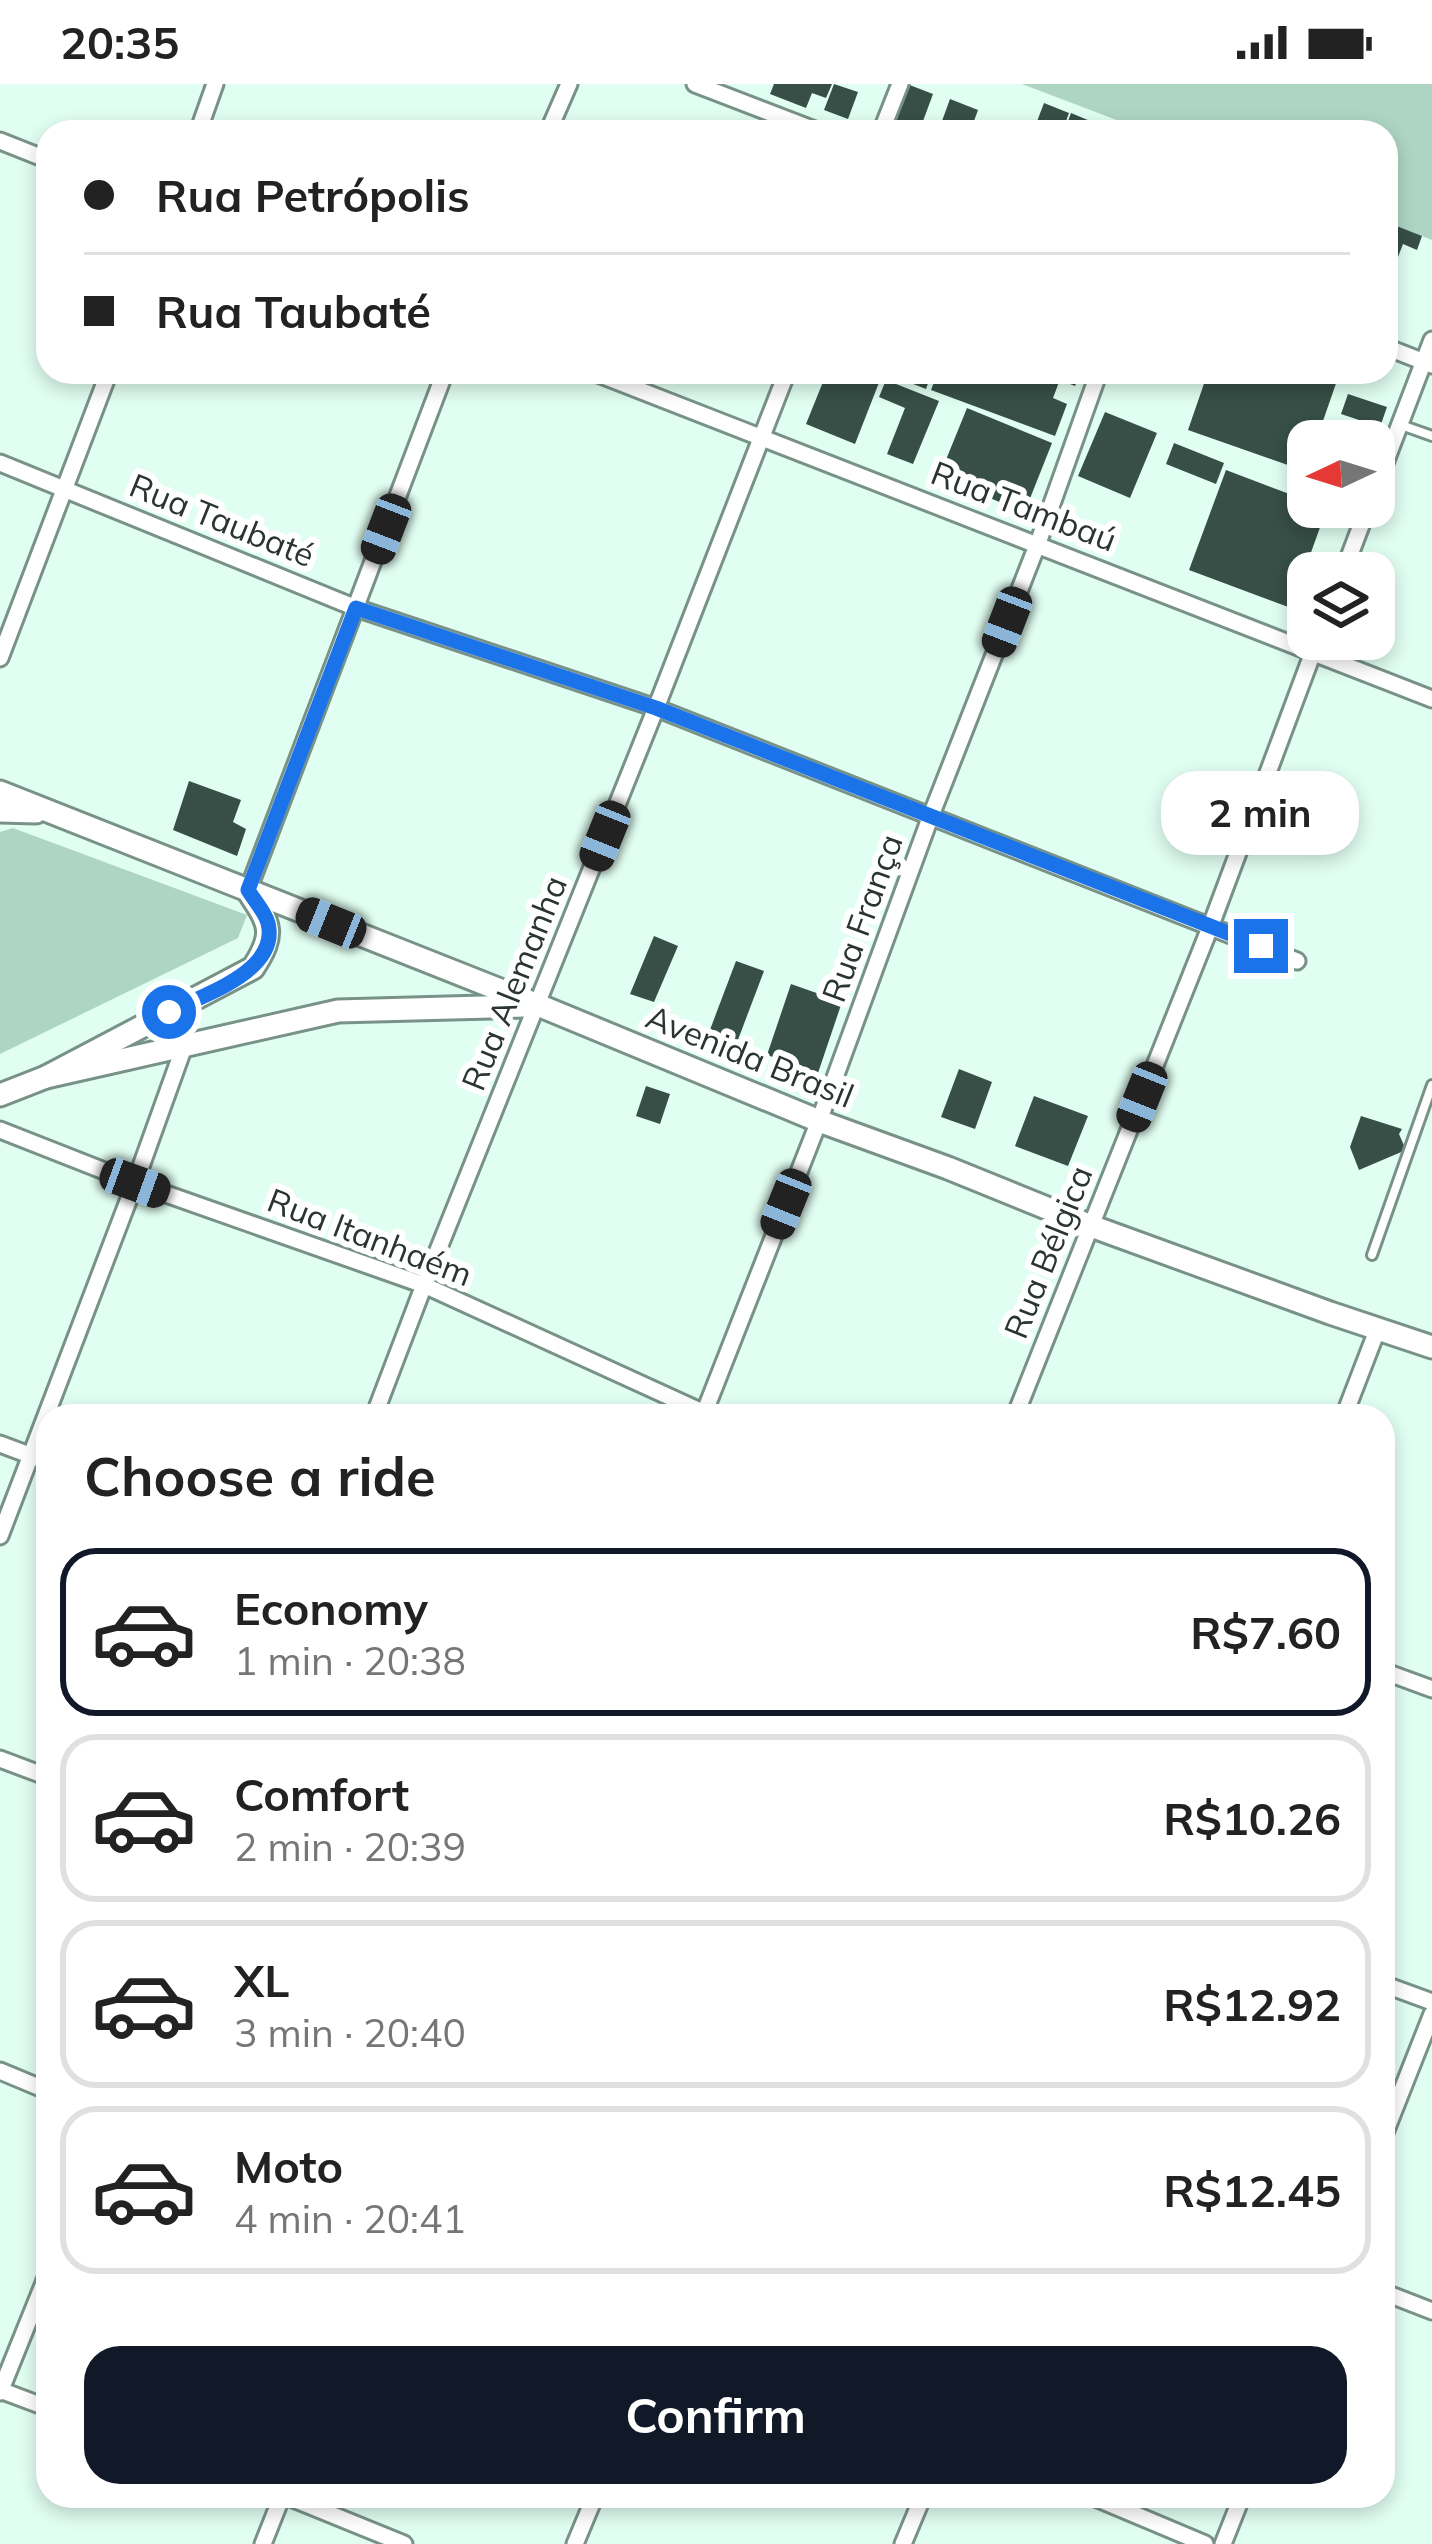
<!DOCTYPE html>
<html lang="en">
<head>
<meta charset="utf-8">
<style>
  :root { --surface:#fff; --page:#f2f2f2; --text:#222; --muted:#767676; --line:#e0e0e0; --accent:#111827 }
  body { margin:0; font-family:Mulish,sans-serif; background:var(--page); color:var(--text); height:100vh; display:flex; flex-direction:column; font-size:45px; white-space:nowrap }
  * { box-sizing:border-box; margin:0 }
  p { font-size:39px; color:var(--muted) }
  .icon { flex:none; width:66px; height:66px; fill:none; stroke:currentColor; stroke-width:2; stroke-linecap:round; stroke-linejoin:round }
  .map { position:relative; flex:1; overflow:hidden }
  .side { position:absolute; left:36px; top:1320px; width:1359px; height:1104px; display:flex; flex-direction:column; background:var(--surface); border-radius:36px; box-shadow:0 6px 18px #0003 }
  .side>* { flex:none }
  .hud { position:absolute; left:36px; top:36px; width:1362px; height:264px; border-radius:36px; box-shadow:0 6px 18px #0003; display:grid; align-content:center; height:264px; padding:0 48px; background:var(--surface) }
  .needle { width:78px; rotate:266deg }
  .tools { position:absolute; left:1287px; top:336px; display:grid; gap:24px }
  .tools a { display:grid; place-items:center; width:108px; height:108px; border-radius:24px; background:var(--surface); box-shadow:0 6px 18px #0003; font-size:60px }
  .end { position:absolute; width:54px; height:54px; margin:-27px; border:15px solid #1a73e8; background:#fff; box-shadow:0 0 0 6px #fff }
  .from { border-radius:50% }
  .bubble { position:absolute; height:84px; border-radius:36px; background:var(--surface); box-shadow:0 6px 18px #0003; font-size:39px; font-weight:700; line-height:84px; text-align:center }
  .car { position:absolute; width:36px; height:72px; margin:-36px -18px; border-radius:15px; box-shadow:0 0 9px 3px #0007; background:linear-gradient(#222 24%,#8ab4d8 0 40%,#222 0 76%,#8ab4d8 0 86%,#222 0) }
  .hud b { display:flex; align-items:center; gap:42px; height:114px; font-size:45px }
  .hud b+b { border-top:3px solid var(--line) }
  .hud i { width:30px; height:30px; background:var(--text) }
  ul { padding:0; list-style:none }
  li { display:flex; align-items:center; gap:36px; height:168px; margin:0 24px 18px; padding:0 24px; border:6px solid var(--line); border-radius:36px }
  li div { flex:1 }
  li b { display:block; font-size:45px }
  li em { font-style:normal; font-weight:700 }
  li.current { border-color:var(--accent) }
  li>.icon { width:108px; height:108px; stroke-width:1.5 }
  h2 { padding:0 48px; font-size:54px; line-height:144px }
  .button { display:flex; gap:24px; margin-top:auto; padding:24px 48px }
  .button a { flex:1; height:138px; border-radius:36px; background:var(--accent); color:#fff; font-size:48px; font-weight:700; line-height:138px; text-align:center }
  .status { display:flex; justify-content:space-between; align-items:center; height:84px; padding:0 60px; background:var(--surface); direction:ltr }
  .status svg { height:33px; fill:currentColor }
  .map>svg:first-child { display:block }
  .green { fill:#aed5c4 }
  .building { fill:#374f46 }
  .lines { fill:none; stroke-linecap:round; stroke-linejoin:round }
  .service-casing { stroke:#789287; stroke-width:14 }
  .minor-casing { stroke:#789287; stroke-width:21 }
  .secondary-casing { stroke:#789287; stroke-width:27 }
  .service { stroke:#fff; stroke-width:8 }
  .minor { stroke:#fff; stroke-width:15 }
  .secondary { stroke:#fff; stroke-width:21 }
  .route { stroke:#1a73e8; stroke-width:15 }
  .labels { text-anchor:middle; stroke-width:12; stroke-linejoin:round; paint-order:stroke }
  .street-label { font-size:33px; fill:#2a3530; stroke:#fff }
</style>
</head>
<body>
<div class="status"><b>20:35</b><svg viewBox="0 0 49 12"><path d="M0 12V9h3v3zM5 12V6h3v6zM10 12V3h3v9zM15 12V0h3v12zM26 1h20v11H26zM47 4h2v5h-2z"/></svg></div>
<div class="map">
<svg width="1432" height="2460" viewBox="0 0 1432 2460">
  <rect width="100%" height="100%" fill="#e1fef2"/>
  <g class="green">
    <polygon points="1022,0 1432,0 1432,156 1386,138 1386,48 1148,48"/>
    <polygon points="13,744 247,831 238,854 0,970 0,748"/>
  </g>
  <g class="building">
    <polygon points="774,0 832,0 826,14 812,9 806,24 770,10"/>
    <polygon points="834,0 858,8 848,35 824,26"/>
    <polygon points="907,0 933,10 919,48 907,48 892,42"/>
    <polygon points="950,15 978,26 970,48 938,48"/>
    <polygon points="1044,19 1069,29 1062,48 1033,48"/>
    <polygon points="1071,29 1095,39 1091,48 1064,48"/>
    <polygon points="1100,38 1125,48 1096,48"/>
    <polygon points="1394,141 1422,152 1417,166 1403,160 1398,173 1386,169"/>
    <polygon points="827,288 861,288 880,296 855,360 806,340"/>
    <polygon points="882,288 932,288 926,305"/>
    <polygon points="938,288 1031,288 1059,298 1053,314 1067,320 1055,352 931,306"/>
    <polygon points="1041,288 1081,288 1075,302"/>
    <polygon points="1208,288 1340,288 1316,357 1308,357 1305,387 1188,346"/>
    <polygon points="886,296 939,317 913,380 887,370 905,324 879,313"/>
    <polygon points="1348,310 1387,323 1380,343 1341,330"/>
    <polygon points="967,324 1052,359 1027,422 1014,424 939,393"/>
    <polygon points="1105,328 1157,349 1130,414 1078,392"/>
    <polygon points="1174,359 1224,379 1216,400 1166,380"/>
    <polygon points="1226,386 1308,417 1308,423 1327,424 1291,524 1189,486"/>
    <polygon points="189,697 241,716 233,738 246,745 237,772 173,746"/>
    <polygon points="654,852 678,862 654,918 630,910"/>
    <polygon points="736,877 764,887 736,961 708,951"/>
    <polygon points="791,900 842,918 818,989 767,971"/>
    <polygon points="959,985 992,998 975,1045 941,1033"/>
    <polygon points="646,1002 670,1010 660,1040 636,1032"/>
    <polygon points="1034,1012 1088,1032 1068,1082 1015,1062"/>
    <polygon points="1361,1032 1402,1045 1399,1050 1406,1066 1359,1086 1350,1063"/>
  </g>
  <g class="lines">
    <defs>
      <g id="service">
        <polyline points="1401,341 1432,352"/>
        <polyline points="1372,1171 1432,1001"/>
      </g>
      <g id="minor">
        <polyline points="695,0 820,48"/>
        <polyline points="198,48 215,0"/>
        <polyline points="548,48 569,0"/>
        <polyline points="881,48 900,0"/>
        <polyline points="0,57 48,76"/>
        <polyline points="1386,263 1432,281"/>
        <polyline points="593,288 1432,615"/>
        <polyline points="0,379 356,524 656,624 1297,877"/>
        <polyline points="1374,408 1432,256"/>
        <polyline points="1343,489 1368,423"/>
        <polyline points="0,574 109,288"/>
        <polyline points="248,806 445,288"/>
        <polyline points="0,1046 135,1099 424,1201 709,1331"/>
        <polyline points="374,1332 424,1201 656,624 787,288"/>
        <polyline points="703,1332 819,1037 930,734 1038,459 1099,288"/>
        <polyline points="1015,1332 1211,841 1318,555"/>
        <polyline points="1344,1332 1378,1244"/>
        <polyline points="0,1360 48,1378"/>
        <polyline points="0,1452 135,1099 185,960"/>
        <polyline points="1383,1587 1432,1605"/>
        <polyline points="0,1675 48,1693"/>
        <polyline points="1383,1900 1432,1918"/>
        <polyline points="0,1987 48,2007"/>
        <polyline points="1383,2054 1432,1930"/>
        <polyline points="1383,2208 1432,2227"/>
        <polyline points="0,2306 48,2324"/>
        <polyline points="0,2308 48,2189"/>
        <polyline points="286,2412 404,2460"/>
        <polyline points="1091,2412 1205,2460"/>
        <polyline points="263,2460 282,2412"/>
        <polyline points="575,2460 595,2412"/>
        <polyline points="903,2460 923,2412"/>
        <polyline points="1223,2460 1242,2412"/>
      </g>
      <g id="secondary">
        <polyline points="0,708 538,921 819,1037 948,1084 1091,1142 1330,1229 1432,1263"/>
        <polyline points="0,727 36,728"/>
        <polyline points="46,993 338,927 524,922"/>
        <path d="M 0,1011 L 46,993 L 253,884 C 276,849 270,840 248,807"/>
      </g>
    </defs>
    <use href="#service" class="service-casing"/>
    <use href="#minor" class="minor-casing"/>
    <use href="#secondary" class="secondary-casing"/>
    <use href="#service" class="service"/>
    <use href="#minor" class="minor"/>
    <use href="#secondary" class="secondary"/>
  </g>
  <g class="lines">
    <path class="route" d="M 169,928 C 203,911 280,887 268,839 C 265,828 254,816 248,806 L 356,524 L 656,624 L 1261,862"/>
  </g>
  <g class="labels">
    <g class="street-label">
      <text transform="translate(1024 422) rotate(21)" y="12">Rua Tambaú</text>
      <text transform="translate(222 436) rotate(22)" y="12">Rua Taubaté</text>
      <text transform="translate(862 834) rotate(-70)" y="12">Rua França</text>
      <text transform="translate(514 899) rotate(-68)" y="12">Rua Alemanha</text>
      <text transform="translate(750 972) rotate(22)" y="12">Avenida Brasil</text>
      <text transform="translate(370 1153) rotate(21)" y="12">Rua Itanhaém</text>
      <text transform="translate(1048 1168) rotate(-68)" y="12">Rua Bélgica</text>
    </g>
  </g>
</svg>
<div class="tools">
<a><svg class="needle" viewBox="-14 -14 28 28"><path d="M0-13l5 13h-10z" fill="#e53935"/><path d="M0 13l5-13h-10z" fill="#767676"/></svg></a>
<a><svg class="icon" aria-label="layers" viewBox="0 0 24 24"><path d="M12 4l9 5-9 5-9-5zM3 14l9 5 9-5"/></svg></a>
</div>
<i class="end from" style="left:169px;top:928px"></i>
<i class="end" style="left:1261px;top:862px"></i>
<div class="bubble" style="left:1161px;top:687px;width:198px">2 min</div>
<i class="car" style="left:386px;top:445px;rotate:201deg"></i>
<i class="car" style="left:1007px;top:538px;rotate:201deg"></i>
<i class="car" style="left:605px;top:752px;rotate:202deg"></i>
<i class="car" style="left:331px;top:839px;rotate:292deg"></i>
<i class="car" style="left:1142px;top:1013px;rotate:202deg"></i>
<i class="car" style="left:135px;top:1099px;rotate:110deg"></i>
<i class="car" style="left:786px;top:1120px;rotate:202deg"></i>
<div class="hud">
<b><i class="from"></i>Rua Petrópolis</b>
<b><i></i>Rua Taubaté</b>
</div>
<section class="side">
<h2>Choose a ride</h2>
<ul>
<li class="current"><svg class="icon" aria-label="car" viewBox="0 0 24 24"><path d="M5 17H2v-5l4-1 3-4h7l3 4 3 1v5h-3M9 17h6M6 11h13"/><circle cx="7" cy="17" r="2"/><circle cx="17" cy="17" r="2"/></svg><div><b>Economy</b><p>1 min · 20:38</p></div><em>R$7.60</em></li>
<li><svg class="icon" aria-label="car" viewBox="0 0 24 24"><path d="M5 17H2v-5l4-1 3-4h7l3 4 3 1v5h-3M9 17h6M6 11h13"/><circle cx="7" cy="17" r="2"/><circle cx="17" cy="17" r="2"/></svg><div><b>Comfort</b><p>2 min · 20:39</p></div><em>R$10.26</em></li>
<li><svg class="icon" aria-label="car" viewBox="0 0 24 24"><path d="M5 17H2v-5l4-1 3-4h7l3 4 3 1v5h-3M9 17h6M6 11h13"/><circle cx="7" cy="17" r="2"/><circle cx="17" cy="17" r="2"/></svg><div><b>XL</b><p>3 min · 20:40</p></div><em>R$12.92</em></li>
<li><svg class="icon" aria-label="car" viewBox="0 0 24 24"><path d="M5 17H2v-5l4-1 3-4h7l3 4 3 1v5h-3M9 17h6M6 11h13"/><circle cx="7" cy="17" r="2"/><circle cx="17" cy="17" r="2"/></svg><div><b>Moto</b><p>4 min · 20:41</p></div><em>R$12.45</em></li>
</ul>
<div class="button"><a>Confirm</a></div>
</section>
</div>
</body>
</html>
